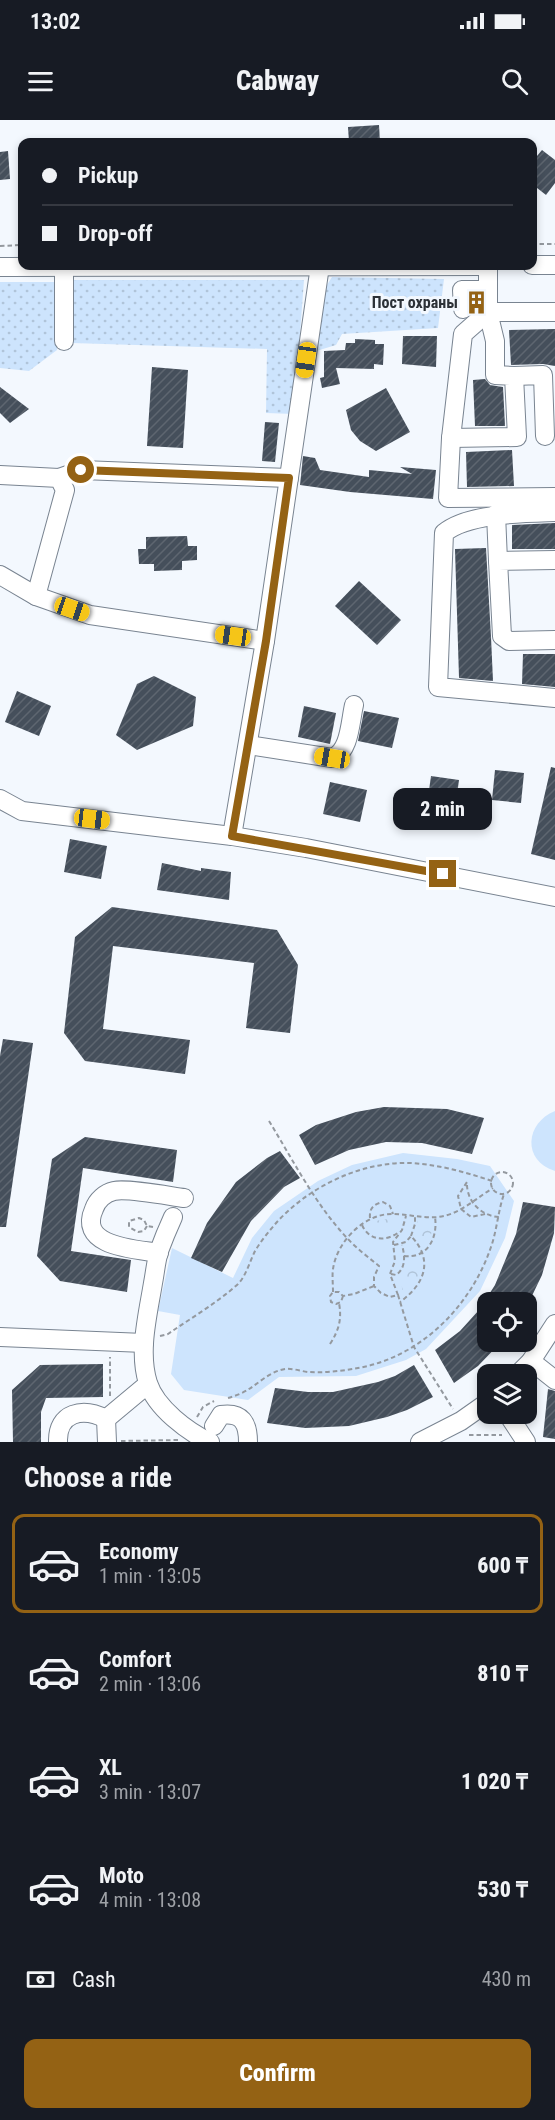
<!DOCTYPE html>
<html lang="en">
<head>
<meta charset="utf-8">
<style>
  :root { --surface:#171b24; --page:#20242c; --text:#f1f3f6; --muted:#9ea1a6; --line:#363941; --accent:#946214 }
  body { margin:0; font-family:"Roboto Condensed",sans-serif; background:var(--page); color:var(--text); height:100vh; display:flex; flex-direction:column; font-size:22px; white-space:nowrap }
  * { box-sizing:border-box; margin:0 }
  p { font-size:20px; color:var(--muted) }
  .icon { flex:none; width:33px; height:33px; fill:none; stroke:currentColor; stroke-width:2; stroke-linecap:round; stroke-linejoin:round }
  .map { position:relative; height:1322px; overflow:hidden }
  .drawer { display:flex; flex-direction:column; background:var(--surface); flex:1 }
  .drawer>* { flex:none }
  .guide { position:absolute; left:18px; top:18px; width:519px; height:132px; border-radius:12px; box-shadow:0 3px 9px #0003; display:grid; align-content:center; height:132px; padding:0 24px; background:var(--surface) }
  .tools { position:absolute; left:477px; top:1172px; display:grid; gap:12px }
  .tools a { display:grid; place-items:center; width:60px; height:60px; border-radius:12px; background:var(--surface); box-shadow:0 3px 9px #0003; font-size:30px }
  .end { position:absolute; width:27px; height:27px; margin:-14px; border:8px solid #946214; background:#fff; box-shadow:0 0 0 3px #fff }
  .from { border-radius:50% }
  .bubble { position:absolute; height:42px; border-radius:12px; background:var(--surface); box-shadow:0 3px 9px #0003; font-size:20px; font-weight:800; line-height:42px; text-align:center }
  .car { position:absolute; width:18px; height:36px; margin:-18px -9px; border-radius:8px; box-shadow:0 0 4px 2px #0007; background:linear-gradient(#f5c518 24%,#345 0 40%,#f5c518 0 76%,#345 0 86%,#f5c518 0) }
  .guide b { display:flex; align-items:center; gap:21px; height:57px; font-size:22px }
  .guide b+b { border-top:2px solid var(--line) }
  .guide i { width:15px; height:15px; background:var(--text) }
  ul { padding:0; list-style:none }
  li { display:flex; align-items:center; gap:18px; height:99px; margin:0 12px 9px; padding:0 12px; border:3px solid transparent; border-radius:12px }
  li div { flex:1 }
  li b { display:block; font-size:22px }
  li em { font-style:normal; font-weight:800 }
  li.on { border-color:var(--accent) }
  li>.icon { width:54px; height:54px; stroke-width:1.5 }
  h2 { padding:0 24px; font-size:27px; line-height:72px }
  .pay { display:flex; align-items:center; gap:15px; height:66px; padding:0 24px; font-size:22px }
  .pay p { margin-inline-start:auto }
  .primary-button { display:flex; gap:12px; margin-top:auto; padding:12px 24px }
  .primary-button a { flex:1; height:69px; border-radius:12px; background:var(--accent); color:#fff; font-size:24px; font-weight:800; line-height:69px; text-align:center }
  .status { display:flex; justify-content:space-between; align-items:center; height:42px; padding:0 30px; background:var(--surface); direction:ltr }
  .status svg { height:16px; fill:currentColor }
  header { display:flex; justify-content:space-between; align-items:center; height:78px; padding:0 24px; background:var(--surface); font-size:27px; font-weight:800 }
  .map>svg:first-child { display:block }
  .grass { fill:#cde4fd }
  .park { fill:url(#park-crowns) }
  .garden { fill:url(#garden-dots) }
  .building { fill:url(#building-hatch) }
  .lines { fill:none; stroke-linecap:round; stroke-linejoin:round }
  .minor-casing { stroke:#798491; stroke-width:20 }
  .path { stroke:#94999f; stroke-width:2; stroke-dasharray:4.5 3; stroke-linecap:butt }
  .minor { stroke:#fff; stroke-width:18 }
  .route { stroke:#946214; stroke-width:8 }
  .labels { text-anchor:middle; stroke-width:6; stroke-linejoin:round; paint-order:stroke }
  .poi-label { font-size:16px; font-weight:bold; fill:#2c3137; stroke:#f3f8fe; text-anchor:end }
</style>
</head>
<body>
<div class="status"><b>13:02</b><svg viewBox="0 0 49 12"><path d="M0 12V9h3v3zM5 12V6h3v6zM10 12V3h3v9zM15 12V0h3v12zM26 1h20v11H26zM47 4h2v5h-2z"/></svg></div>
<header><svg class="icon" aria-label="menu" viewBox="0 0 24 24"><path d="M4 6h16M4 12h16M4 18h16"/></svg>Cabway<svg class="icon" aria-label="search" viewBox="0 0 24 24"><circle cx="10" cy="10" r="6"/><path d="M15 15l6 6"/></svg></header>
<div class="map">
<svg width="555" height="1322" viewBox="0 0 555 1322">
  <defs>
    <pattern id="park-crowns" width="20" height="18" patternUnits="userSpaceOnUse" patternTransform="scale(1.5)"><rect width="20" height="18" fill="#cde4fd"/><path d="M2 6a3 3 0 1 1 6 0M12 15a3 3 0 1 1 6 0" fill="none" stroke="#b0c4d9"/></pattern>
    <pattern id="garden-dots" width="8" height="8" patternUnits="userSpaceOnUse" patternTransform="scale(1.5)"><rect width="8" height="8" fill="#cde4fd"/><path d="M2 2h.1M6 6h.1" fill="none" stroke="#b0c4d9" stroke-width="1.8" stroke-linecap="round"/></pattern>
    <pattern id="building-hatch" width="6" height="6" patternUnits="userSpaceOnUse" patternTransform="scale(1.5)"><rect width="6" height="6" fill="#454f5b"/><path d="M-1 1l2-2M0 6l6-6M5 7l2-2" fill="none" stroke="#5e6670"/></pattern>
  </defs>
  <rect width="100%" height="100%" fill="#f3f8fe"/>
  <g class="grass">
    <path d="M 555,991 L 555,1051 C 522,1041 525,1003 555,991 Z"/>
    <polygon points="403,1033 457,1039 490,1046 514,1081 505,1118 480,1171 426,1229 406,1240 356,1256 279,1257 248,1280 184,1270 171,1254 180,1195 158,1191 172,1128 233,1158 252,1118 274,1091 318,1061 352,1045"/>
  </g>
  <g class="park">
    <path d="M 394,1098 L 403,1100 C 396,1118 379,1118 366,1105 L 375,1101 Z"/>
    <path d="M 418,1100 L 432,1100 C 433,1110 431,1120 424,1127 L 414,1114 Z"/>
    <path d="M 420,1136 C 423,1152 416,1164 403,1173 L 400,1157 L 407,1150 L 409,1138 Z"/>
  </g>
  <g class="garden">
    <polygon points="332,157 444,159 438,208 342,214 336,225 313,232 320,176"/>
    <polygon points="73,160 304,160 294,294 266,293 267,229 72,223"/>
    <polygon points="0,162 60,162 57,230 29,251 0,248"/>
  </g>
  <g class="building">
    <polygon points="379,5 380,22 349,22 348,7"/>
    <polygon points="542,30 555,40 555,63 546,75 532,64 532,42"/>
    <polygon points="8,31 10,59 0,60 0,32"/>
    <polygon points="555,209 555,246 543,244 511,245 509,210"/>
    <polygon points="403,216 437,216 436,247 402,244"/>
    <polygon points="355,219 375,220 375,224 384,224 383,245 374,244 374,249 336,248 340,264 322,268 320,258 324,257 324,231 345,230 346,223 355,223"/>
    <polygon points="152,247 188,250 183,328 147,326"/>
    <polygon points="485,259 490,265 503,267 505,306 475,306 473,260"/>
    <polygon points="0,267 29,289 10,303 0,293"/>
    <polygon points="386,268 410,312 376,331 360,321 351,310 346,290"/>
    <polygon points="265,302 279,303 275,342 262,341"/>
    <polygon points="512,330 514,366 467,367 466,332"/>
    <polygon points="303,336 315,338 320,350 369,357 369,350 412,354 400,347 436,350 433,379 350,372 300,365"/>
    <polygon points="555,403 555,429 512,429 512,405"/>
    <polygon points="187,416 188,426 197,426 197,440 182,441 182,450 154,451 154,444 139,444 138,429 146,429 146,417"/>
    <polygon points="486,428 491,517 493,561 459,558 455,429"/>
    <polygon points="359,461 401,500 377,525 335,486"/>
    <polygon points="523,534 555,534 555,567 522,564"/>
    <polygon points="154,556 196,577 193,606 137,630 116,615 137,564"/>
    <polygon points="17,571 51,586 39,616 5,602"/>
    <polygon points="304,586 336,593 330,624 298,617"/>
    <polygon points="364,591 399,598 392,628 358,621"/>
    <polygon points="551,647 555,648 555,740 531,734"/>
    <polygon points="495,650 524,653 521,683 492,680"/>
    <polygon points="431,656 459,660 455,689 427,685"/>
    <polygon points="330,662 367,670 360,702 323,694"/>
    <polygon points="70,719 107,726 101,759 64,752"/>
    <polygon points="162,743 201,751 201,748 231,752 229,780 157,770"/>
    <polygon points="112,787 277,810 298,845 290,913 246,908 254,843 113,826 103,909 190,920 185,954 85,941 64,913 75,817"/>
    <polygon points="3,919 33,923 6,1107 0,1107 0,936"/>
    <polygon points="384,987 447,989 484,998 472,1034 422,1023 386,1022 349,1030 315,1045 299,1015 316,1005 356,992"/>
    <polygon points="85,1017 177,1030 173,1062 83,1048 71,1131 131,1140 127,1172 60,1161 37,1136 52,1039"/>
    <polygon points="280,1031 300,1058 284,1067 251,1101 222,1152 191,1138 207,1103 236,1062 267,1038"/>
    <polygon points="523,1082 555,1087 554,1113 542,1155 529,1182 488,1182 488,1221 502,1221 478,1246 454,1263 435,1230 460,1211 479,1190 495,1165 516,1114"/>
    <polygon points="103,1244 103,1277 46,1278 41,1292 41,1322 13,1322 12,1270 40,1245"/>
    <polygon points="414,1245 433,1277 407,1290 387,1297 349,1306 305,1308 267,1303 275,1268 308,1272 333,1272 378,1262 395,1256"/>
    <polygon points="548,1269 555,1271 555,1319 543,1317"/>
  </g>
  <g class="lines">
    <defs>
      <g id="minor">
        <polyline points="532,145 555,145"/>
        <polyline points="0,147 484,146"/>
        <polyline points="463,189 462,170 488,170"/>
        <polyline points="555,192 488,192 463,214 451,318 448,378 555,377"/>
        <polyline points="64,221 64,147"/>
        <polyline points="514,256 543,255 545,316"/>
        <polyline points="451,318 517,317 514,256 495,255 495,221 488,192 488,146"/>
        <polyline points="0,355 59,358 65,370 36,476"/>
        <polyline points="59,358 82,350 289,358"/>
        <path d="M 555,392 C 525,393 468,393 444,413 L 438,567 L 555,578"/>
        <polyline points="496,394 498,441"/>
        <polyline points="555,440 498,441 502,516 509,521 555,520"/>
        <polyline points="0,455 36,476 90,495 265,521"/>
        <path d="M 248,625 L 332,638 C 350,632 350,602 354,585"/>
        <polyline points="0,679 22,691 232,716 306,728 555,777"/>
        <polyline points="232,716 265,521 320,146"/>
        <path d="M 173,1097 C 168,1108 163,1120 159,1131 C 156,1141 155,1153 153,1163 C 148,1194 138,1232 148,1263 C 156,1288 188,1312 210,1322"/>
        <path d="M 159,1133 C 135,1129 77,1127 94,1089 C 97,1080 105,1073 114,1071 C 127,1068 169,1076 184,1078"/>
        <polyline points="0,1217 144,1223"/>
        <polyline points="531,1241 555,1260"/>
        <polyline points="518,1254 531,1241 555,1204"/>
        <polyline points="507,1293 526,1322"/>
        <polyline points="106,1299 148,1264"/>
        <polyline points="106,1299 107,1322"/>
        <path d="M 214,1306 L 221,1295 C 242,1292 248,1303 248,1322"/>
        <path d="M 58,1322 C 57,1292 83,1287 106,1299"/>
        <polyline points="420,1322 461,1301 488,1282"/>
      </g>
    </defs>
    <use href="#minor" class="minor-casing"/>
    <g class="path">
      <polyline points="532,124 555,124"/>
      <polyline points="0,126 22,125"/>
      <path d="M 269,1001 C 293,1040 315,1084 347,1118 C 356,1128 368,1137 379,1146 L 374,1157 L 374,1166 L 381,1173 L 390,1177 L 398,1175 L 414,1227 L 453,1289"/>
      <circle cx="502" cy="1063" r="11"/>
      <path d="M 485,1094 L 471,1097 L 461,1089 L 458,1076 L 467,1062 C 466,1081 481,1096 499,1097"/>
      <path d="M 370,1098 C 369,1088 374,1084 383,1082 L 390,1086 L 393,1094"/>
      <path d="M 362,1105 C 369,1121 386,1122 399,1112"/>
      <polyline points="147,1106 144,1111 138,1112 129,1107 129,1101 139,1098 144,1100 147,1106 153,1107"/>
      <polyline points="411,1116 415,1104 415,1096"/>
      <path d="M 394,1125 L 406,1122 L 411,1116 C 434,1140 425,1164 400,1182"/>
      <path d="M 404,1136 C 428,1139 438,1117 435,1097"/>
      <path d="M 391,1154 L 396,1155 C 406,1148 405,1136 402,1125"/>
      <path d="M 333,1172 C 333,1164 332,1156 333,1149 C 337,1121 365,1093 393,1094 C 410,1094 427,1100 444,1096 C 462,1092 478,1077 493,1068"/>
      <polyline points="398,1175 390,1154 395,1141 393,1122 402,1110 406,1096"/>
      <polyline points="343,1176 341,1182 336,1184 331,1182 330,1176 333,1172 339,1172 343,1176 354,1174 374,1166"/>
      <path d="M 160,1216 L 168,1214 C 191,1198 217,1183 238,1164 C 246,1156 250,1141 255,1131 C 261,1121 269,1111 277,1102 C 310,1066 362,1041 412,1043 C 440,1045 465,1052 492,1061"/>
      <path d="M 330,1224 C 339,1210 342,1199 339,1183"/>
      <polyline points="110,1276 110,1237"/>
      <path d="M 228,1278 C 235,1276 243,1273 249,1269 C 260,1262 271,1251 285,1249 C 292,1248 300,1251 308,1252 C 324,1253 342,1251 358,1248 C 421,1237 471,1186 491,1127 C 497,1110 498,1091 504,1074"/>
      <polyline points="197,1297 203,1287 214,1281"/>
      <polyline points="469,1315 502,1315"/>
      <polyline points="121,1321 178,1320"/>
    </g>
    <use href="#minor" class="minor"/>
  </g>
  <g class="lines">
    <polyline class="route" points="81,350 289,358 266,521 232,716 443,754"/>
  </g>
  <defs>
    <symbol id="building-bare" viewBox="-9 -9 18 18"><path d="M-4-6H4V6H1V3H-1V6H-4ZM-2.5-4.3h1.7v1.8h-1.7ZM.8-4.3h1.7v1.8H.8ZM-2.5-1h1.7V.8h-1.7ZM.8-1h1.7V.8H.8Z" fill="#946214" stroke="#f3f8fe" stroke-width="2.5" paint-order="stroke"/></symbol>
  </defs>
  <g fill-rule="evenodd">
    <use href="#building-bare" x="460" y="166" width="33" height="33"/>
  </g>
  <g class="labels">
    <g class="poi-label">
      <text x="458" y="188">Пост охраны</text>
    </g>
  </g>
</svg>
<div class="tools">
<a><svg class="icon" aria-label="locate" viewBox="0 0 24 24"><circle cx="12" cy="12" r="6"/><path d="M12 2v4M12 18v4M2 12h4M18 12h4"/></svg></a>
<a><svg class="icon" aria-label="layers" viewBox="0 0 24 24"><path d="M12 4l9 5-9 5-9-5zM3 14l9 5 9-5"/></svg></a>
</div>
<i class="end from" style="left:81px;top:350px"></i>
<i class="end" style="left:443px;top:754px"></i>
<div class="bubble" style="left:393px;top:668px;width:99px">2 min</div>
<i class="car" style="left:306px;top:240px;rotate:188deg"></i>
<i class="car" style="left:72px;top:489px;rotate:109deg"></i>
<i class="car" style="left:233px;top:516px;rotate:278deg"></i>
<i class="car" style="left:332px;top:638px;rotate:279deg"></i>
<i class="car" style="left:92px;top:699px;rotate:97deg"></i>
<div class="guide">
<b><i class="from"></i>Pickup</b>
<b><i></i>Drop-off</b>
</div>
</div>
<section class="drawer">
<h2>Choose a ride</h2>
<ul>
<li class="on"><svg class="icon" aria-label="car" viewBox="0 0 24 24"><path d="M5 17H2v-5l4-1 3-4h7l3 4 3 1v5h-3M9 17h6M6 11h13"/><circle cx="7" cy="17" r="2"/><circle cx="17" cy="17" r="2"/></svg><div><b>Economy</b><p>1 min · 13:05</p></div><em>600 ₸</em></li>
<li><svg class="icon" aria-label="car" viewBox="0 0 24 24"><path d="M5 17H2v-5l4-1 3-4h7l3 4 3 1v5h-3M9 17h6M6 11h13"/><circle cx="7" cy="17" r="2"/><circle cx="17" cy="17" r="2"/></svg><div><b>Comfort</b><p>2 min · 13:06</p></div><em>810 ₸</em></li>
<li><svg class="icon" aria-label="car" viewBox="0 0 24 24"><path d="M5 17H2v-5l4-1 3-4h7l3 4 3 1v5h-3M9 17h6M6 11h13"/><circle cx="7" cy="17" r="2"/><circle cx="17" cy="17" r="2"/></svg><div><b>XL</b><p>3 min · 13:07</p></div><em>1 020 ₸</em></li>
<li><svg class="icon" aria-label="car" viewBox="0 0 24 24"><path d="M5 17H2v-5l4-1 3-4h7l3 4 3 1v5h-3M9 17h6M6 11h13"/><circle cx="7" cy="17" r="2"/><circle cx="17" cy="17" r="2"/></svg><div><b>Moto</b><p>4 min · 13:08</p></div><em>530 ₸</em></li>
</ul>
<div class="pay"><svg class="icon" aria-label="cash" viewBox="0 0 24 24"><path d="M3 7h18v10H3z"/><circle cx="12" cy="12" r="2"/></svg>Cash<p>430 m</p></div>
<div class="primary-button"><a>Confirm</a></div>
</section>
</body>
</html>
